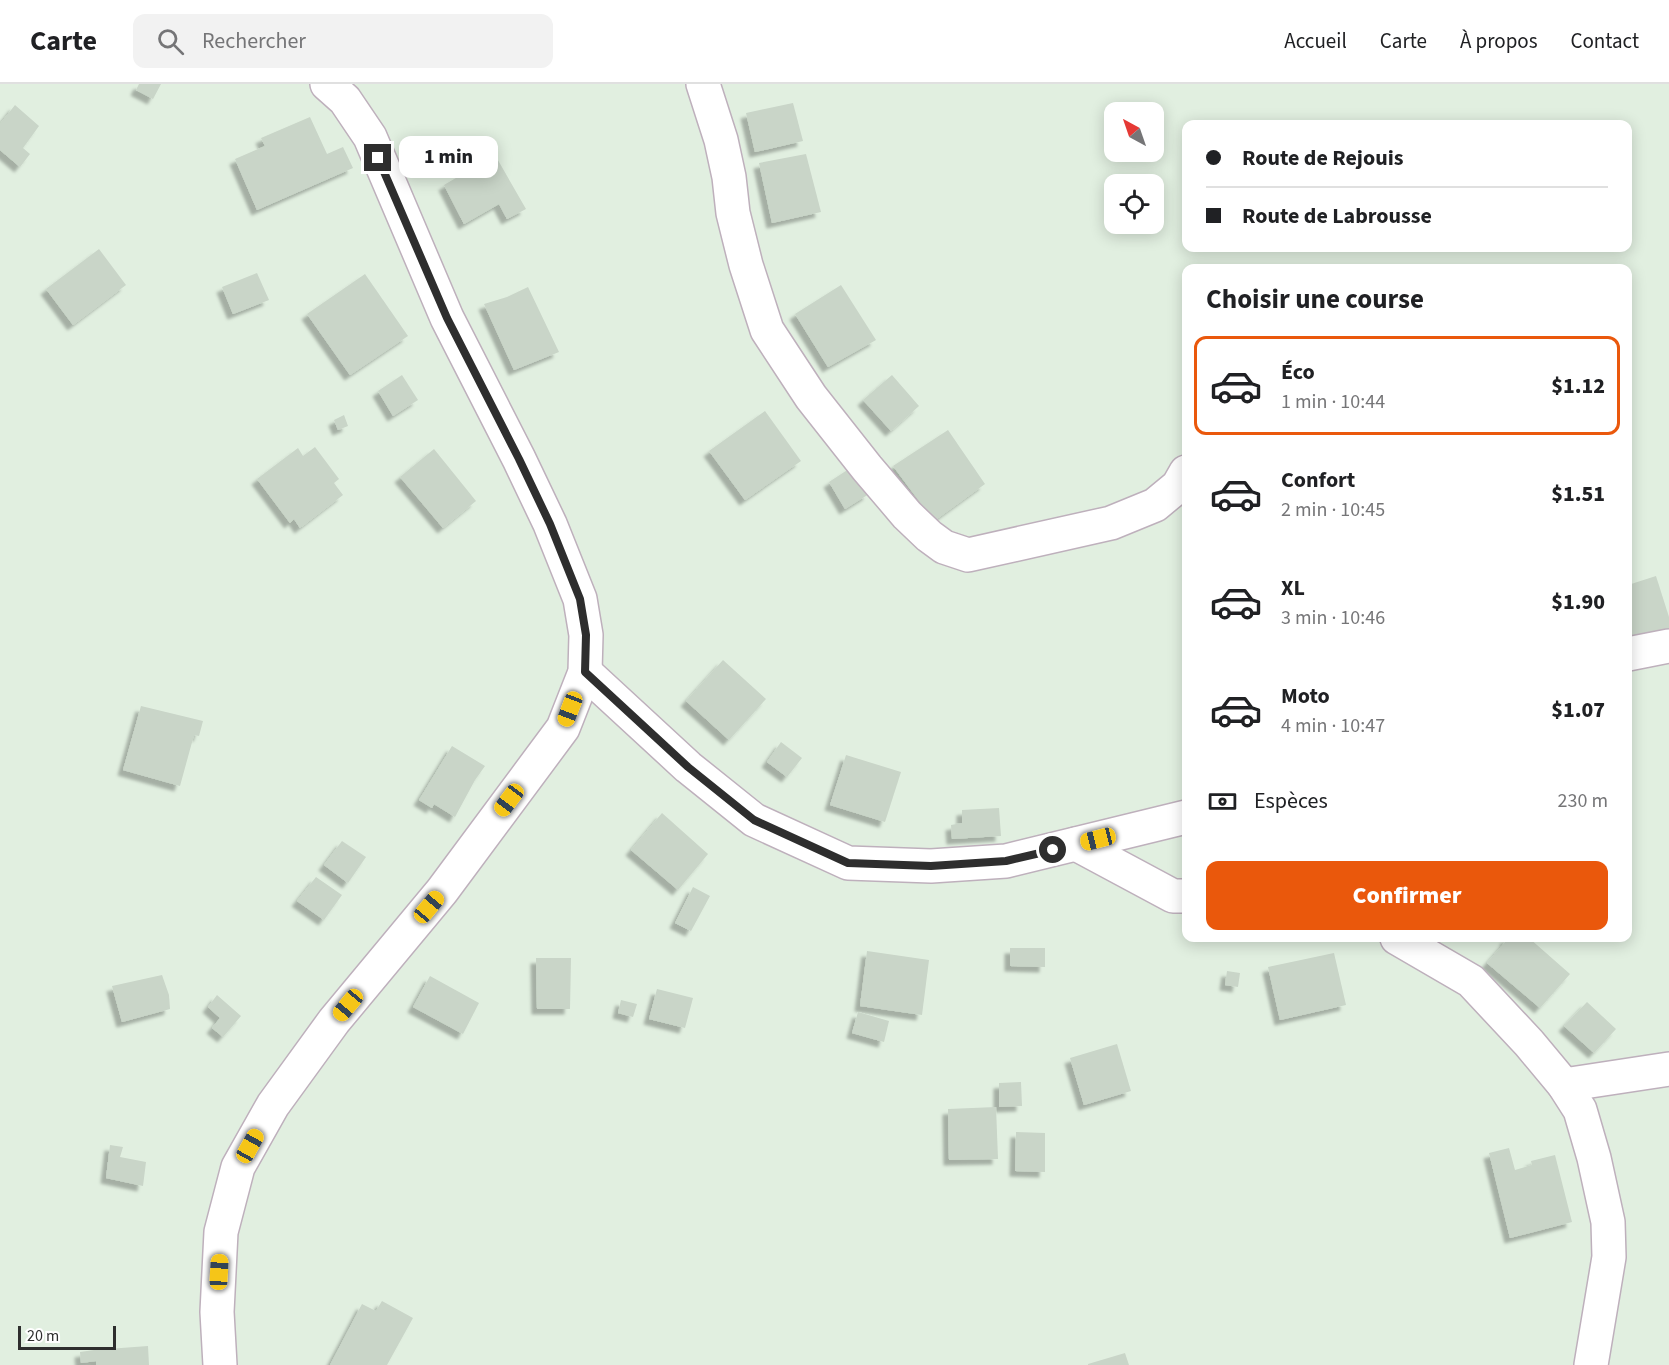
<!DOCTYPE html>
<html lang="fr">
<head>
<meta charset="utf-8">
<style>
  :root { --surface:#fff; --page:#f2f2f2; --text:#202124; --muted:#757577; --line:#e0e0e0; --accent:#ea580c }
  body { margin:0; font-family:"Source Sans 3",sans-serif; background:var(--page); color:var(--text); height:100vh; display:flex; flex-direction:column; font-size:22px; white-space:nowrap }
  * { box-sizing:border-box; margin:0 }
  p { font-size:20px; color:var(--muted) }
  .icon { flex:none; width:33px; height:33px; fill:none; stroke:currentColor; stroke-width:2; stroke-linecap:round; stroke-linejoin:round }
  .map { position:relative; flex:1; overflow:hidden }
  .panel { position:absolute; left:1182px; top:180px; width:450px; height:678px; display:flex; flex-direction:column; background:var(--surface); border-radius:12px; box-shadow:0 3px 15px #0003 }
  .panel>* { flex:none }
  .top-card { position:absolute; left:1182px; top:36px; width:450px; height:132px; border-radius:12px; box-shadow:0 3px 15px #0003; display:grid; align-content:center; height:132px; padding:0 24px; background:var(--surface) }
  .needle { width:39px; rotate:320deg }
  .controls { position:absolute; left:1104px; top:18px; display:grid; gap:12px }
  .controls a { display:grid; place-items:center; width:60px; height:60px; border-radius:12px; background:var(--surface); box-shadow:0 3px 15px #0003; font-size:30px }
  .scale { position:absolute; left:18px; bottom:15px; width:98px; box-sizing:border-box; padding-left:6px; border:3px solid #2e2e2e; border-top:0; font-size:16px; line-height:21px; white-space:nowrap; color:#2e2e2e; -webkit-text-stroke:4px #fff; paint-order:stroke }
  .end { position:absolute; width:27px; height:27px; margin:-14px; border:8px solid #2e2e2e; background:#fff; box-shadow:0 0 0 3px #fff }
  .from { border-radius:50% }
  .bubble { position:absolute; height:42px; border-radius:12px; background:var(--surface); box-shadow:0 3px 15px #0003; font-size:20px; font-weight:800; line-height:42px; text-align:center }
  .car { position:absolute; width:18px; height:36px; margin:-18px -9px; border-radius:8px; box-shadow:0 0 4px 2px #0007; background:linear-gradient(#f5c518 24%,#345 0 40%,#f5c518 0 76%,#345 0 86%,#f5c518 0) }
  .top-card b { display:flex; align-items:center; gap:21px; height:57px; font-size:22px }
  .top-card b+b { border-top:2px solid var(--line) }
  .top-card i { width:15px; height:15px; background:var(--text) }
  ul { padding:0; list-style:none }
  li { display:flex; align-items:center; gap:18px; height:99px; margin:0 12px 9px; padding:0 12px; border:3px solid transparent; border-radius:12px }
  li div { flex:1 }
  li b { display:block; font-size:22px }
  li em { font-style:normal; font-weight:800 }
  li.on { border-color:var(--accent) }
  li>.icon { width:54px; height:54px; stroke-width:1.5 }
  h2 { padding:0 24px; font-size:27px; line-height:72px }
  .pay { display:flex; align-items:center; gap:15px; height:66px; padding:0 24px; font-size:22px }
  .pay p { margin-inline-start:auto }
  .primary-button { display:flex; gap:12px; margin-top:auto; padding:12px 24px }
  .primary-button a { flex:1; height:69px; border-radius:12px; background:var(--accent); color:#fff; font-size:24px; font-weight:800; line-height:69px; text-align:center }
  header { display:flex; align-items:center; gap:36px; box-sizing:border-box; height:84px; padding:0 30px; background:var(--surface); border-bottom:2px solid var(--line) }
  header strong { font-size:28px }
  nav { display:flex; gap:33px; margin-inline-start:auto; font-size:21px }
  .search { width:420px; height:54px; background:var(--page); display:flex; align-items:center; gap:15px; box-sizing:border-box; padding:0 21px; border-radius:12px; color:var(--muted); font-size:22px }
  .map>svg:first-child { display:block }
  .building { fill:#c9d5c8; filter:url(#shadow) }
  .lines { fill:none; stroke-linecap:round; stroke-linejoin:round }
  .street-casing { stroke:#beb0bc; stroke-width:36 }
  .secondary-casing { stroke:#beb0bc; stroke-width:36 }
  .street { stroke:#fff; stroke-width:33 }
  .secondary { stroke:#fff; stroke-width:33 }
  .route { stroke:#2e2e2e; stroke-width:8 }
</style>
</head>
<body>
<header>
<strong>Carte</strong>
<div class="search"><svg class="icon" aria-label="search" viewBox="0 0 24 24"><circle cx="10" cy="10" r="6"/><path d="M15 15l6 6"/></svg>Rechercher</div>
<nav><a>Accueil</a><a>Carte</a><a>À propos</a><a>Contact</a></nav>
</header>
<div class="map">
<svg width="1669" height="1281" viewBox="0 0 1669 1281">
  <defs>
    <filter id="shadow"><feDropShadow dx="-5.5" dy="5.5" stdDeviation="1.5" flood-color="#0004"/></filter>
  </defs>
  <rect width="100%" height="100%" fill="#e1efe0"/>
  <g class="building">
    <polygon points="139,0 161,0 153,15 136,6"/>
    <polygon points="793,19 803,57 755,68 746,29"/>
    <polygon points="15,21 39,42 23,64 30,70 20,83 0,66 0,40"/>
    <polygon points="310,33 327,70 343,63 353,84 257,126 235,75 265,62 261,54"/>
    <polygon points="806,70 821,128 772,139 759,79"/>
    <polygon points="495,71 526,125 507,135 499,120 464,140 444,101"/>
    <polygon points="99,165 126,201 73,241 46,205"/>
    <polygon points="257,189 269,216 233,230 222,203"/>
    <polygon points="365,190 408,252 350,291 307,230"/>
    <polygon points="841,201 876,256 828,283 795,230"/>
    <polygon points="528,203 559,268 514,286 484,220 507,213"/>
    <polygon points="402,291 418,316 393,332 378,307"/>
    <polygon points="892,291 919,322 891,347 863,316"/>
    <polygon points="765,327 801,377 745,416 709,367"/>
    <polygon points="344,331 348,342 338,346 334,336"/>
    <polygon points="948,346 985,400 934,437 893,382"/>
    <polygon points="315,363 339,395 334,399 343,411 300,444 294,435 290,439 257,395 298,364 303,372"/>
    <polygon points="434,365 476,417 443,444 400,393"/>
    <polygon points="852,383 869,410 845,425 829,398"/>
    <polygon points="1656,492 1669,533 1669,545 1630,558 1628,549 1628,501"/>
    <polygon points="723,576 766,615 729,656 686,617"/>
    <polygon points="141,622 203,637 199,652 194,651 180,702 123,686"/>
    <polygon points="781,658 802,674 787,693 767,678"/>
    <polygon points="452,662 485,682 475,696 455,733 434,720 432,724 419,716"/>
    <polygon points="846,671 901,688 885,738 830,721"/>
    <polygon points="999,724 1001,752 952,755 951,741 962,739 962,726"/>
    <polygon points="662,729 708,770 678,806 631,766"/>
    <polygon points="342,757 366,773 348,799 324,781"/>
    <polygon points="316,793 342,811 324,836 297,817"/>
    <polygon points="693,803 710,812 691,847 675,839"/>
    <polygon points="1506,854 1529,854 1570,890 1540,924 1487,879 1506,857 1505,856"/>
    <polygon points="1010,864 1045,864 1045,883 1010,882"/>
    <polygon points="867,867 929,876 922,931 860,922"/>
    <polygon points="1334,869 1346,921 1280,936 1268,883"/>
    <polygon points="536,874 571,874 570,925 537,925"/>
    <polygon points="1227,887 1240,889 1238,903 1225,901"/>
    <polygon points="162,891 169,911 170,925 122,938 112,902"/>
    <polygon points="430,892 479,919 463,950 413,923"/>
    <polygon points="657,905 693,914 685,944 649,935"/>
    <polygon points="217,911 241,932 223,953 212,944 220,934 208,923"/>
    <polygon points="621,916 637,920 633,933 618,929"/>
    <polygon points="1587,918 1616,945 1594,969 1564,942"/>
    <polygon points="858,928 889,937 884,958 852,949"/>
    <polygon points="1117,960 1131,1007 1084,1021 1070,974"/>
    <polygon points="1021,998 1022,1022 999,1023 999,999"/>
    <polygon points="996,1023 998,1075 949,1076 948,1025"/>
    <polygon points="1016,1048 1045,1049 1045,1088 1015,1087"/>
    <polygon points="110,1061 123,1063 120,1073 146,1078 143,1102 106,1094"/>
    <polygon points="1509,1064 1515,1086 1532,1081 1531,1077 1555,1071 1572,1138 1510,1154 1489,1069"/>
    <polygon points="382,1217 413,1234 387,1281 330,1281 362,1220 376,1227"/>
    <polygon points="148,1262 149,1281 96,1281 96,1277 81,1279 80,1268 94,1266"/>
    <polygon points="1125,1269 1129,1281 1088,1281 1088,1280"/>
  </g>
  <g class="lines">
    <defs>
      <g id="street">
        <polyline points="703,0 721,56 729,93 733,129 746,181 767,246 811,313 867,384 907,431 929,452 944,463 968,471 1111,439 1155,421 1178,402 1186,388"/>
        <polyline points="1628,570 1669,562"/>
        <polyline points="585,588 688,683 754,736 848,779 931,782 1006,777 1186,733"/>
        <polyline points="1076,760 1173,812 1186,812"/>
        <polyline points="1397,854 1471,897 1529,959 1564,1001 1580,1026 1594,1074 1608,1138 1609,1173 1591,1281"/>
        <polyline points="1564,1001 1669,985"/>
      </g>
      <polyline id="secondary" points="220,1281 217,1228 221,1148 238,1083 273,1021 334,937 442,807 563,644 585,588 586,551 580,515 550,440 519,375 447,234 370,53 345,16 327,0"/>
    </defs>
    <use href="#street" class="street-casing"/>
    <use href="#secondary" class="secondary-casing"/>
    <use href="#street" class="street"/>
    <use href="#secondary" class="secondary"/>
  </g>
  <g class="lines">
    <polyline class="route" points="378,74 447,234 519,375 550,440 580,515 586,551 585,588 688,683 754,736 848,779 931,782 1006,777 1053,766"/>
  </g>
</svg>
<div class="controls">
<a><svg class="needle" viewBox="-14 -14 28 28"><path d="M0-13l5 13h-10z" fill="#e53935"/><path d="M0 13l5-13h-10z" fill="#757577"/></svg></a>
<a><svg class="icon" aria-label="locate" viewBox="0 0 24 24"><circle cx="12" cy="12" r="6"/><path d="M12 2v4M12 18v4M2 12h4M18 12h4"/></svg></a>
</div>
<div class="scale">20 m</div>
<i class="end from" style="left:1053px;top:766px"></i>
<i class="end" style="left:378px;top:74px"></i>
<div class="bubble" style="left:399px;top:52px;width:99px">1 min</div>
<i class="car" style="left:570px;top:625px;rotate:201deg"></i>
<i class="car" style="left:509px;top:716px;rotate:217deg"></i>
<i class="car" style="left:1098px;top:755px;rotate:256deg"></i>
<i class="car" style="left:429px;top:823px;rotate:40deg"></i>
<i class="car" style="left:348px;top:921px;rotate:220deg"></i>
<i class="car" style="left:250px;top:1062px;rotate:29deg"></i>
<i class="car" style="left:219px;top:1188px;rotate:3deg"></i>
<div class="top-card">
<b><i class="from"></i>Route de Rejouis</b>
<b><i></i>Route de Labrousse</b>
</div>
<section class="panel">
<h2>Choisir une course</h2>
<ul>
<li class="on"><svg class="icon" aria-label="car" viewBox="0 0 24 24"><path d="M5 17H2v-5l4-1 3-4h7l3 4 3 1v5h-3M9 17h6M6 11h13"/><circle cx="7" cy="17" r="2"/><circle cx="17" cy="17" r="2"/></svg><div><b>Éco</b><p>1 min · 10:44</p></div><em>$1.12</em></li>
<li><svg class="icon" aria-label="car" viewBox="0 0 24 24"><path d="M5 17H2v-5l4-1 3-4h7l3 4 3 1v5h-3M9 17h6M6 11h13"/><circle cx="7" cy="17" r="2"/><circle cx="17" cy="17" r="2"/></svg><div><b>Confort</b><p>2 min · 10:45</p></div><em>$1.51</em></li>
<li><svg class="icon" aria-label="car" viewBox="0 0 24 24"><path d="M5 17H2v-5l4-1 3-4h7l3 4 3 1v5h-3M9 17h6M6 11h13"/><circle cx="7" cy="17" r="2"/><circle cx="17" cy="17" r="2"/></svg><div><b>XL</b><p>3 min · 10:46</p></div><em>$1.90</em></li>
<li><svg class="icon" aria-label="car" viewBox="0 0 24 24"><path d="M5 17H2v-5l4-1 3-4h7l3 4 3 1v5h-3M9 17h6M6 11h13"/><circle cx="7" cy="17" r="2"/><circle cx="17" cy="17" r="2"/></svg><div><b>Moto</b><p>4 min · 10:47</p></div><em>$1.07</em></li>
</ul>
<div class="pay"><svg class="icon" aria-label="cash" viewBox="0 0 24 24"><path d="M3 7h18v10H3z"/><circle cx="12" cy="12" r="2"/></svg>Espèces<p>230 m</p></div>
<div class="primary-button"><a>Confirmer</a></div>
</section>
</div>
</body>
</html>
